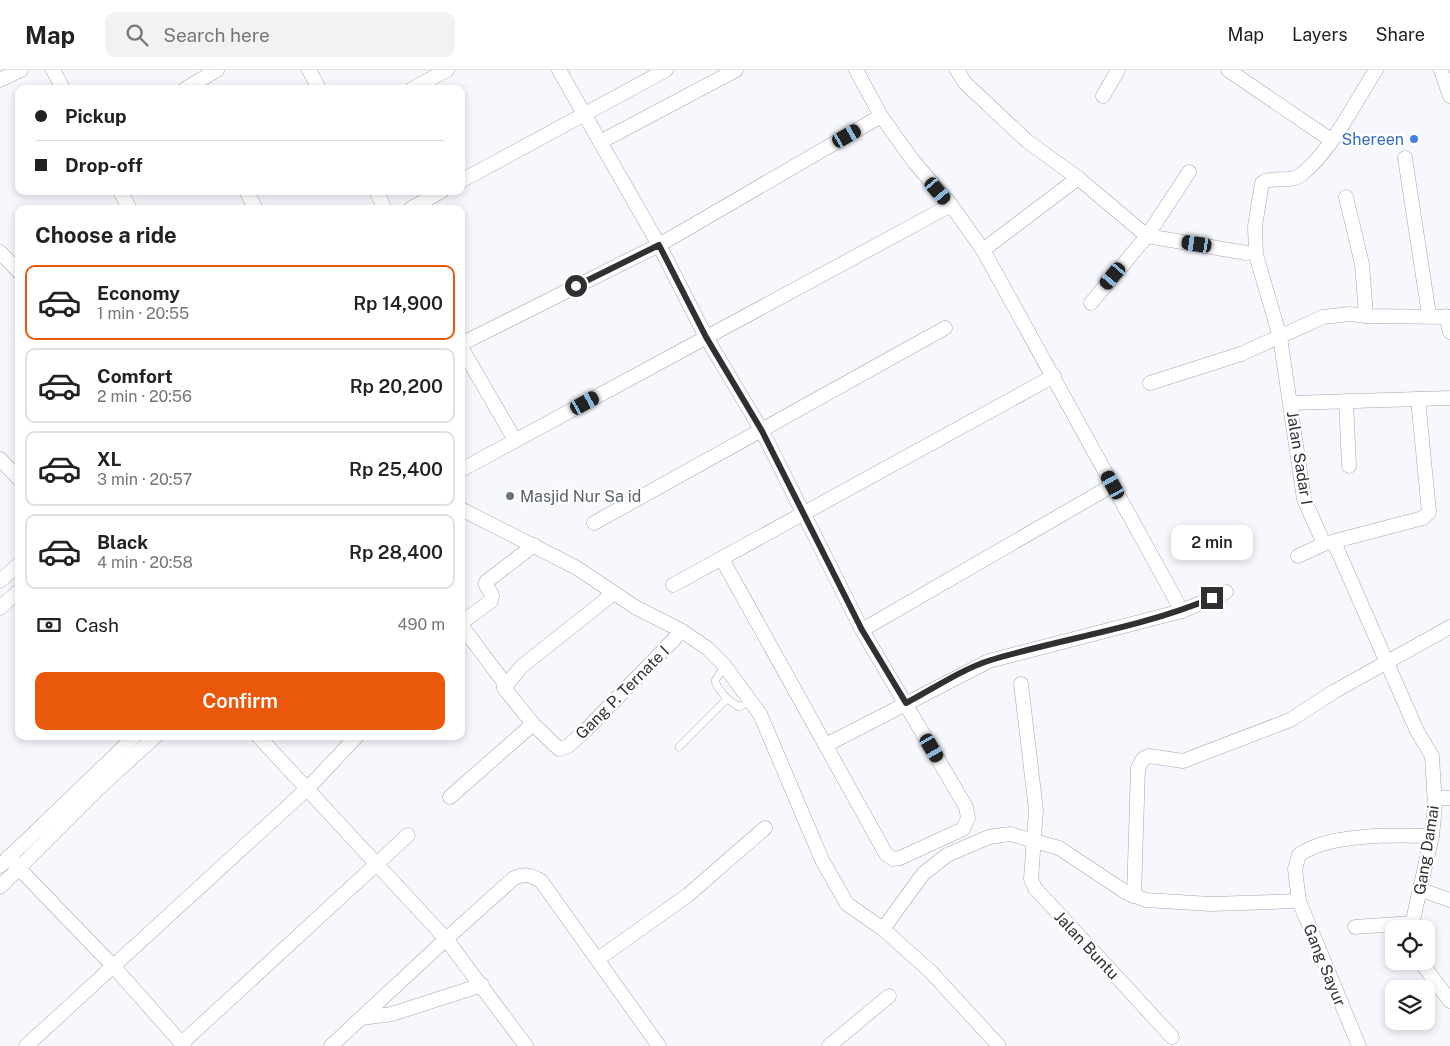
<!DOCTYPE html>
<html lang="en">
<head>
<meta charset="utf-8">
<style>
  :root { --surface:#fff; --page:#f2f2f2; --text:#222; --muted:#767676; --line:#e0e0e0; --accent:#ea580c }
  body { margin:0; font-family:"Public Sans",sans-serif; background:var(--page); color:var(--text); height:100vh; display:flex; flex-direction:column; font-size:19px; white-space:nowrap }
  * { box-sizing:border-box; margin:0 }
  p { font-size:16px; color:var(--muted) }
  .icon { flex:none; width:28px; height:28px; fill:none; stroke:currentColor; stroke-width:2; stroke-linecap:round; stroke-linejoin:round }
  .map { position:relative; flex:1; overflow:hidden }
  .panel { position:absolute; left:15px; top:135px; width:450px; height:535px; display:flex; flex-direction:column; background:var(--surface); border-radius:10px; box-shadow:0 2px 8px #0003 }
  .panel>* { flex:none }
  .hud { position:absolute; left:15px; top:15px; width:450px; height:110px; border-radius:10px; box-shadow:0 2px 8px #0003; display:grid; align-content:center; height:110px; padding:0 20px; background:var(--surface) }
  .controls { position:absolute; left:1385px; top:850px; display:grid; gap:10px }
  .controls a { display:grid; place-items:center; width:50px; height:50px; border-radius:10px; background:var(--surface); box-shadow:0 2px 8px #0003; font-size:25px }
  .end { position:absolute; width:22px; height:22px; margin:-11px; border:6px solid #303032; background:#fff; box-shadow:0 0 0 2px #fff }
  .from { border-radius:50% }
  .bubble { position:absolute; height:35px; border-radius:10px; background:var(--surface); box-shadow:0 2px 8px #0003; font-size:16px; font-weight:600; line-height:35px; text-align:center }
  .car { position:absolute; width:15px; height:30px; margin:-15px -8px; border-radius:6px; box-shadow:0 0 4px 1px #0007; background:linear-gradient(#222 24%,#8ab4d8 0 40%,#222 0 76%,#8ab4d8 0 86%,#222 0) }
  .hud b { display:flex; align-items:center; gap:18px; height:48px; font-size:19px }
  .hud b+b { border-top:1px solid var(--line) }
  .hud i { width:12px; height:12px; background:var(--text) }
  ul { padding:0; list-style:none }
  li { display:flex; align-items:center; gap:15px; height:75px; margin:0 10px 8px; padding:0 10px; border:2px solid var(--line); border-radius:10px }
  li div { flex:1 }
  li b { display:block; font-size:19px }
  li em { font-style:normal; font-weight:600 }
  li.active { border-color:var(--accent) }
  li>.icon { width:45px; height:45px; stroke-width:1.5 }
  h2 { padding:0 20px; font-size:22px; line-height:60px }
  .pay { display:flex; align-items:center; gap:12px; height:55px; padding:0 20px; font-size:19px }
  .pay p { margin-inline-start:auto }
  .action { display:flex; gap:10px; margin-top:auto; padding:10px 20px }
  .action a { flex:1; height:58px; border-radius:10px; background:var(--accent); color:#fff; font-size:20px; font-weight:600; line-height:58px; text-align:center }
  header { display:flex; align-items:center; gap:30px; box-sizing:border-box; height:70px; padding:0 25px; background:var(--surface); border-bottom:1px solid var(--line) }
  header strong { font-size:24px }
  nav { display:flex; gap:28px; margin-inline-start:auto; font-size:18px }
  .search { width:350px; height:45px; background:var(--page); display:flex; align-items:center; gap:12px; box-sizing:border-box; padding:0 18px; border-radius:10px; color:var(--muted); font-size:19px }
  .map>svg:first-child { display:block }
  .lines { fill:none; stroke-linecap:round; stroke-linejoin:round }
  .lane-casing { stroke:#a6a6ad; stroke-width:8 }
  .street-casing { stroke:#a6a6ad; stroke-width:15 }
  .lane { stroke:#fff; stroke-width:7 }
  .street { stroke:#fff; stroke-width:14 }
  .route { stroke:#303032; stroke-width:6 }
  .shop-dot { fill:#3f7fe0; stroke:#fff; stroke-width:2 }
  .worship-dot { fill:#6b7280; stroke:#fff; stroke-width:2 }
  .labels { text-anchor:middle; stroke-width:4.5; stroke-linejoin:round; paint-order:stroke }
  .shop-label { font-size:16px; fill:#366cbe; stroke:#fff; text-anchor:end }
  .street-label { font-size:16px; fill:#303032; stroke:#fff }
  .worship-label { font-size:16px; fill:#5b616d; stroke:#fff; text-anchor:start }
</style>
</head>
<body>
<header>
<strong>Map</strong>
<div class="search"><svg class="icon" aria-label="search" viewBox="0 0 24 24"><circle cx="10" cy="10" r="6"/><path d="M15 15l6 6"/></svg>Search here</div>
<nav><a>Map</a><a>Layers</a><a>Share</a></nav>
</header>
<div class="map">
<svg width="1450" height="976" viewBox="0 0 1450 976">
  <rect width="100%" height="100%" fill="#f7f7fe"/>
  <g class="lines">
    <defs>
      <g id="lane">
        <path d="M 724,596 L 715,611 C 719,622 729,631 739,637 L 751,631"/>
        <polyline points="679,677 727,629"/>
      </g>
      <g id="street">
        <polyline points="53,0 63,19"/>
        <polyline points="309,0 319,19"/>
        <polyline points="559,0 659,175 706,267 762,361 862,560 966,737 968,748 963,759 900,788 893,789 886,784 722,489"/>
        <polyline points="856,0 881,46 914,92 951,135 983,180 1182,541"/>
        <polyline points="957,0 965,13 1027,71 1078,108 1147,166 1246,183"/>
        <polyline points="1228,0 1331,70"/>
        <polyline points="1441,0 1450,26"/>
        <polyline points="0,10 21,0"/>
        <polyline points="185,19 217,0"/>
        <polyline points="412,19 447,0"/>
        <polyline points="1103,26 1118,0"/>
        <polyline points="600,72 736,0"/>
        <polyline points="1405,88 1429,245"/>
        <polyline points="461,111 666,0"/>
        <polyline points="120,121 130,139"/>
        <polyline points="246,121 256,139"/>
        <polyline points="376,121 385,139"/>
        <polyline points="1346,127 1362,194 1366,246"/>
        <polyline points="410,139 442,121"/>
        <polyline points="983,180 1078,108"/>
        <polyline points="0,182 19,202"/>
        <polyline points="1091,233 1147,166 1189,102"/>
        <polyline points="1446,246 1450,262"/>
        <polyline points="461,274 659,175 881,46"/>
        <polyline points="461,277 515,370"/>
        <polyline points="1150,313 1241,284 1323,247 1350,244 1366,246 1450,247"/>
        <polyline points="1346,331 1349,396"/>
        <polyline points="1291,333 1450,328"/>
        <polyline points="0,389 19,409"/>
        <polyline points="461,400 951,135"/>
        <polyline points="461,439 577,498 635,537 682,561 707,578 724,595 760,644 822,790 847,834 883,859 931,902 999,976"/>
        <polyline points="594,453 945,258"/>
        <polyline points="1334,472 1417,661 1432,686 1435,736 1432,766 1411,859"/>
        <path d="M 1324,474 L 1304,429 L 1280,267 L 1256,185 L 1255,156 L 1262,113 C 1274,105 1290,114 1302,104 C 1332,80 1355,32 1376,0"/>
        <polyline points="1298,486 1324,474 1423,448 1429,442 1418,329"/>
        <polyline points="0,511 19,494"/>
        <polyline points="673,515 1054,306"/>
        <polyline points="0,538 19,521"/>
        <polyline points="461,553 491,531 492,525 486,515 486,512 534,475"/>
        <polyline points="461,555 506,615"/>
        <polyline points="862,560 1113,415"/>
        <polyline points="1021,614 1036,740 1031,809 1035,818 1172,967"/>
        <polyline points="533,654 559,679 568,676 585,661 682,561"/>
        <polyline points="258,666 446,869 526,976"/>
        <polyline points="826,675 989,591 1182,541 1226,522"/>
        <polyline points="450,727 533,654 504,618 521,597 614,523"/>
        <polyline points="1435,728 1450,728"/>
        <polyline points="8,787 114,897 184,976"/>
        <polyline points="0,796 135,666"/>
        <polyline points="0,817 101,716 156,666"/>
        <polyline points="1421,820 1450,830"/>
        <polyline points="1134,826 1138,698 1143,689 1149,686 1183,691 1290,650 1335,621 1450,557"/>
        <polyline points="1355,857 1413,853"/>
        <polyline points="883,859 923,804 947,785 989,767 1010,764 1059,778 1127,823 1146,830 1211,834 1299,831"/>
        <polyline points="598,889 688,825 765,758"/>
        <polyline points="1420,891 1450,931"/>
        <polyline points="361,948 392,944 482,915"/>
        <polyline points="182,973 408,765"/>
        <polyline points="26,976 308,718 357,666"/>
        <path d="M 331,976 L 446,869 L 514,808 C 525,803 531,805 541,811 L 659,976"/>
        <polyline points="829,976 889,926"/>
        <path d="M 1359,976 L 1299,831 L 1295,799 L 1299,785 C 1328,763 1396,765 1432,766"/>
      </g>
    </defs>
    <use href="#lane" class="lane-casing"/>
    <use href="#street" class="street-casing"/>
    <use href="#lane" class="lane"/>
    <use href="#street" class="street"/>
  </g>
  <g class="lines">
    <path class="route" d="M 576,216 L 659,175 L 706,267 L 762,361 L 862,560 L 906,633 C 933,619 962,599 991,590 C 1064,568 1141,558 1212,528"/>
  </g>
  <circle class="shop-dot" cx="1414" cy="69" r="5"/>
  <circle class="worship-dot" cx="510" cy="426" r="5"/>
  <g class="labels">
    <g class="shop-label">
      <text x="1404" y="75">Shereen</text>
    </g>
    <g class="street-label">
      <text transform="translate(1300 388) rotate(81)" y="6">Jalan Sadar I</text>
      <text transform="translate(622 622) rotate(-45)" y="6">Gang P. Ternate I</text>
      <text transform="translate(1426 780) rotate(-81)" y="6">Gang Damai</text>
      <text transform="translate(1087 875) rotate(47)" y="6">Jalan Buntu</text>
      <text transform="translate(1325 895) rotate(68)" y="6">Gang Sayur</text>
    </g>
    <g class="worship-label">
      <text x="520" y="432">Masjid Nur Sa id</text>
    </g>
  </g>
</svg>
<div class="controls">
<a><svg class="icon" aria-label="locate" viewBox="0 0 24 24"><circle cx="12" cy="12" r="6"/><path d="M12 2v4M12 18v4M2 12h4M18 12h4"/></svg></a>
<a><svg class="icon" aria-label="layers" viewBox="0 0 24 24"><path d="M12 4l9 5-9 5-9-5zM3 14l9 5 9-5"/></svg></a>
</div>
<i class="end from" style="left:576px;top:216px"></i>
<i class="end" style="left:1212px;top:528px"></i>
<div class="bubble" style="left:1171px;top:455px;width:82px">2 min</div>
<i class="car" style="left:847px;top:66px;rotate:60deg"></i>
<i class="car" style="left:938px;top:121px;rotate:140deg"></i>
<i class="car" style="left:1197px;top:174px;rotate:279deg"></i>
<i class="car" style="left:1113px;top:206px;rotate:220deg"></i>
<i class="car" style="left:585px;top:333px;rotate:61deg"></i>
<i class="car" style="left:1113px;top:415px;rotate:331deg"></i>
<i class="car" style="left:932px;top:678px;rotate:150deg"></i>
<div class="hud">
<b><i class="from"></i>Pickup</b>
<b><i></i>Drop-off</b>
</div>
<section class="panel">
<h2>Choose a ride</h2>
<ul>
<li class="active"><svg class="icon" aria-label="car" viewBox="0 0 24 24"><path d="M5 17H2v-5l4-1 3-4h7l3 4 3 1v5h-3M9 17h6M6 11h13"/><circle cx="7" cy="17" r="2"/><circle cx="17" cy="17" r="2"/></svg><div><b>Economy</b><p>1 min · 20:55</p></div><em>Rp 14,900</em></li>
<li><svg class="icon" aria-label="car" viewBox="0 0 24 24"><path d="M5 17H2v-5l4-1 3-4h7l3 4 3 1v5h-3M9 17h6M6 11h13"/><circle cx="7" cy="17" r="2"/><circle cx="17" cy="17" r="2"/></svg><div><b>Comfort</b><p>2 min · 20:56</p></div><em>Rp 20,200</em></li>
<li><svg class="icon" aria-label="car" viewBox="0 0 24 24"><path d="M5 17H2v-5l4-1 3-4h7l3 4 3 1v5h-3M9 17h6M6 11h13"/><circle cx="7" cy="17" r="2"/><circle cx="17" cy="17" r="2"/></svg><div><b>XL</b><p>3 min · 20:57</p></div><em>Rp 25,400</em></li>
<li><svg class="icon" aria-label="car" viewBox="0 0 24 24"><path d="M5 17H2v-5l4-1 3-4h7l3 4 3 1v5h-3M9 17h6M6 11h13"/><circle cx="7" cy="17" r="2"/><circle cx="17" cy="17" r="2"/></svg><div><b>Black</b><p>4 min · 20:58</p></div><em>Rp 28,400</em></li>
</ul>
<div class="pay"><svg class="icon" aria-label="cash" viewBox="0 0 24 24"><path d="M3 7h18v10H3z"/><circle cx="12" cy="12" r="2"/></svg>Cash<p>490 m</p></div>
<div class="action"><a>Confirm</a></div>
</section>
</div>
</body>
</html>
